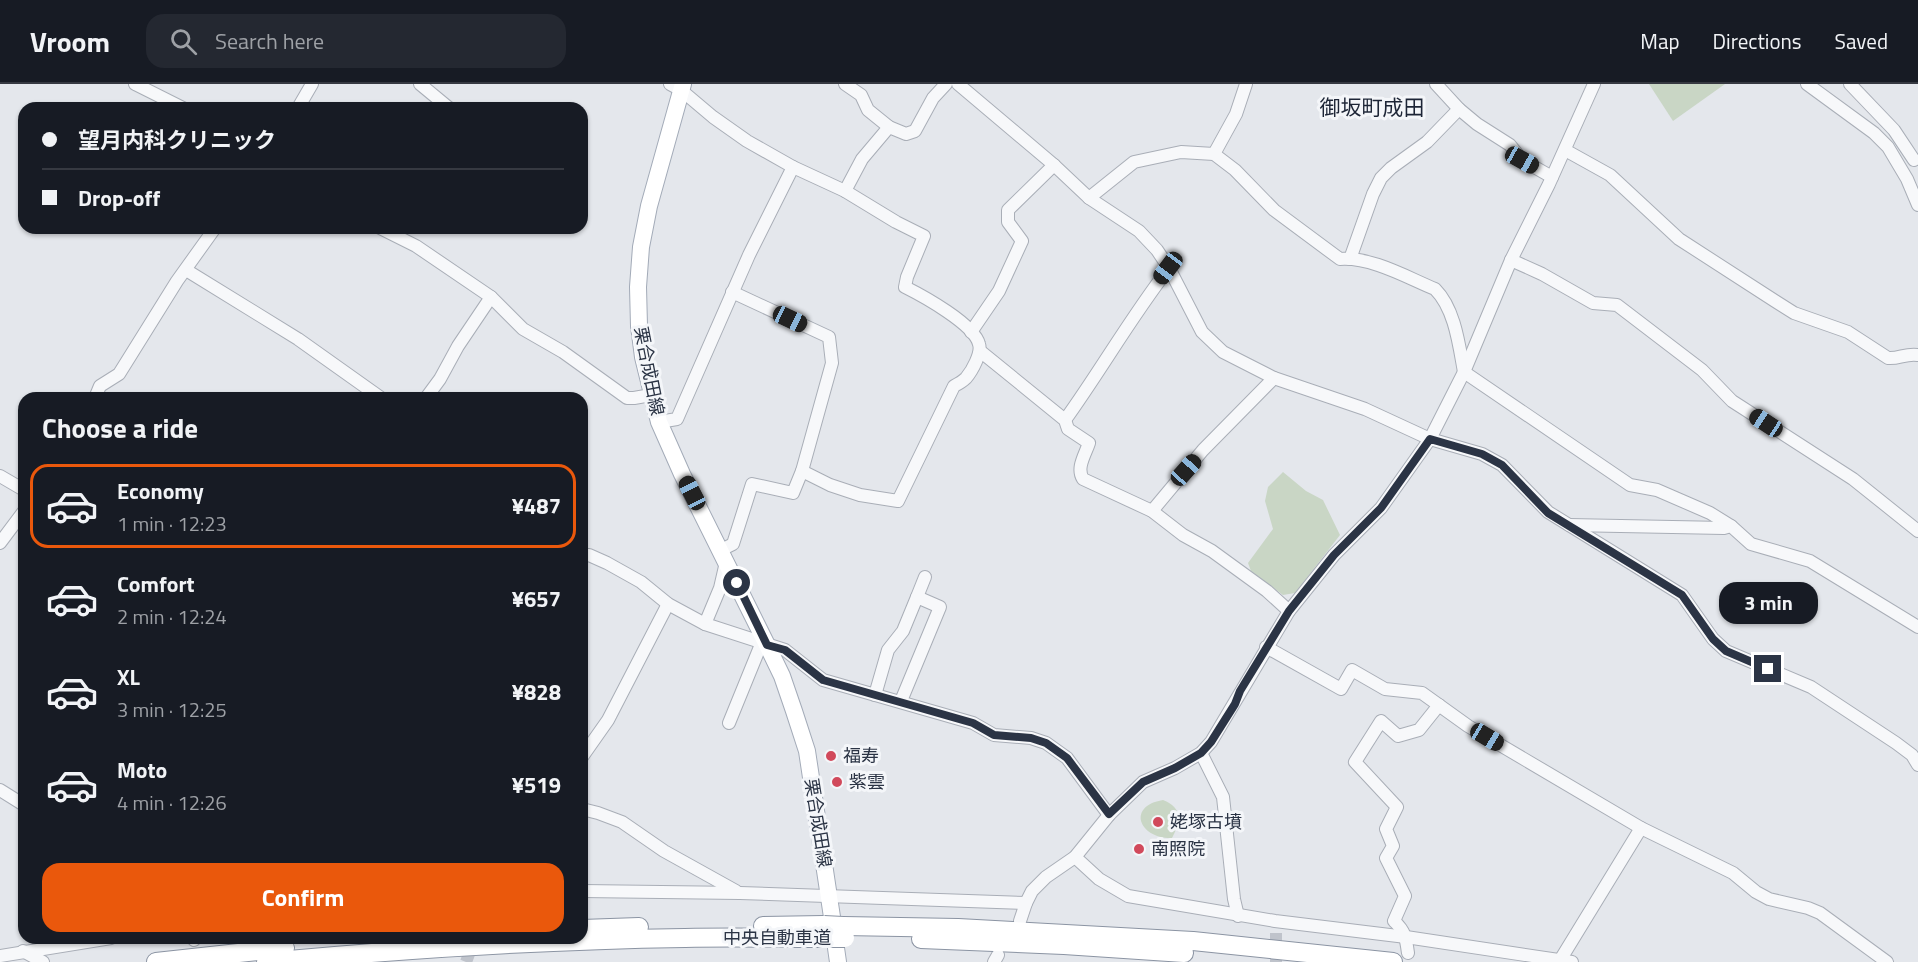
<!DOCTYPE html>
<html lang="en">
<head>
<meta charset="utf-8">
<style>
  :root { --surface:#171b24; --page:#242831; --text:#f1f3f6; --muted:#9ea1a6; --line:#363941; --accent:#ea580c }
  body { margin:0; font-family:"Titillium Web","Noto Sans JP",sans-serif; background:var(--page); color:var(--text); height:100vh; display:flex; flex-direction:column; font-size:22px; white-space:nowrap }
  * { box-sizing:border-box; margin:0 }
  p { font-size:20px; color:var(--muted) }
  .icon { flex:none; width:33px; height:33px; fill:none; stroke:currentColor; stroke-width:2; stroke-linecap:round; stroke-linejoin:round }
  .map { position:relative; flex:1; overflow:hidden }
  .side { position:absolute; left:18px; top:308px; width:570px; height:552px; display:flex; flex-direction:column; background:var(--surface); border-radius:18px; box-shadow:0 2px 4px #0004 }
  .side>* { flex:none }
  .hud { position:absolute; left:18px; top:18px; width:570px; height:132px; border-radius:18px; box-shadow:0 2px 4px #0004; display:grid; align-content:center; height:132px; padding:0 24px; background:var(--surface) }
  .end { position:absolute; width:27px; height:27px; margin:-14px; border:8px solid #2b3445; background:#fff; box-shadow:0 0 0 3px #fff }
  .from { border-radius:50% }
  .bubble { position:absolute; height:42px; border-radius:18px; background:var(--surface); box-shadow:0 2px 4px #0004; font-size:20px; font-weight:700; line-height:42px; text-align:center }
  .car { position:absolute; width:18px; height:36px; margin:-18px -9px; border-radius:8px; box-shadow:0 0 4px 2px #0007; background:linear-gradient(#222 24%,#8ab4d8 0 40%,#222 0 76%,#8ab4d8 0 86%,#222 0) }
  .hud b { display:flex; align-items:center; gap:21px; height:57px; font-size:22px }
  .hud b+b { border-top:2px solid var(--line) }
  .hud i { width:15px; height:15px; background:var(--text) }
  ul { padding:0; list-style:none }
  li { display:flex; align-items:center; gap:18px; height:84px; margin:0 12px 9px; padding:0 12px; border:3px solid transparent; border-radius:18px }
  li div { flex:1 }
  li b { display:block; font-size:22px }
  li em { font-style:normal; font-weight:700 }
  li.selected { border-color:var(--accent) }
  li>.icon { width:54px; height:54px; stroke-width:1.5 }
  h2 { padding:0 24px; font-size:27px; line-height:72px }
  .action { display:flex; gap:12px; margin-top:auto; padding:12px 24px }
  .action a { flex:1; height:69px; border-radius:18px; background:var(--accent); color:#fff; font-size:24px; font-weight:700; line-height:69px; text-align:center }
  header { display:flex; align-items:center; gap:36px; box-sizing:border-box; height:84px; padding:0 30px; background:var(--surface); border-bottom:2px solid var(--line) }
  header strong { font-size:28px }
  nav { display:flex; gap:33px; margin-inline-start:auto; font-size:21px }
  .search { width:420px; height:54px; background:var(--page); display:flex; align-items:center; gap:15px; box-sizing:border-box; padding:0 21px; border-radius:18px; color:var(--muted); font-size:22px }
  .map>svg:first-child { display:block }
  .green { fill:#c9d6c5 }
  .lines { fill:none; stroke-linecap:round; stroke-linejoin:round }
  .minor-tunnel { stroke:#bfc3cb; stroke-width:12; stroke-dasharray:12 6; stroke-linecap:butt }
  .minor-casing { stroke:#a9aeb7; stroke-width:14 }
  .major-casing { stroke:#a3abb8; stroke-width:18 }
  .highway-casing { stroke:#8b94a3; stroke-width:20 }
  .minor { stroke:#f7f8fa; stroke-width:12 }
  .major { stroke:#fff; stroke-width:16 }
  .highway { stroke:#fff; stroke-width:18 }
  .highway-bridge-casing { stroke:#8b94a3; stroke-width:20; stroke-linecap:butt }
  .highway-bridge { stroke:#fff; stroke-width:18 }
  .route { stroke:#2b3445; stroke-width:8 }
  .poi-dot { fill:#d1495b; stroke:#f4f6f9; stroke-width:2 }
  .labels { text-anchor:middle; stroke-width:6; stroke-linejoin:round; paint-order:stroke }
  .street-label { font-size:18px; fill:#2b3445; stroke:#f4f6f9 }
  .poi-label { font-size:18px; fill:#2b3445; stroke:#f4f6f9; text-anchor:start }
  .quarter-label { font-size:21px; fill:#1d2536; stroke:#f4f6f9 }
</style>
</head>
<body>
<header>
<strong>Vroom</strong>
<div class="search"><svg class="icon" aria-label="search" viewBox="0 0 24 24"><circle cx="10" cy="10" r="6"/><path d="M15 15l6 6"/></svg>Search here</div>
<nav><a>Map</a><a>Directions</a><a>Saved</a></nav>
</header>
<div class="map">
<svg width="1918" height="878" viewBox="0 0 1918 878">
  <rect width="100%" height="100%" fill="#e4e7ec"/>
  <g class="green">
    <polygon points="1649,0 1725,0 1673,37"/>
    <polygon points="1283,388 1306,407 1323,416 1340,451 1295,509 1283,511 1251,487 1248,479 1273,445 1265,417 1268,403"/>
    <path d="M 1163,716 C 1183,724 1181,737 1172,754 C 1139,755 1126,722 1163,716 Z"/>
  </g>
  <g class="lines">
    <g class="minor-tunnel">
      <polyline points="1276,849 1276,878"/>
      <polyline points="466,878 474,857"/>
    </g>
    <defs>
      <g id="minor">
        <polyline points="135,0 183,24"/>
        <polyline points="420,0 449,24"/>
        <path d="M 670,0 L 681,6 L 713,33 L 747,57 L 793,83 L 845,107 L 896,138 L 924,152 L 907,193 L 905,203 C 923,212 974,240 979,260 C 982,269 972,287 966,294 C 963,297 958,300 954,302 L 898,417 L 860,411 L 830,401 L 802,387 L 832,279 L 829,253 L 732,208"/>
        <polyline points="845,0 861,11 868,26 889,43"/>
        <polyline points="958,0 1054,81 1089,114 1139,147 1157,166 1169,184 1202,248 1223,268 1274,294 1365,325 1430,355 1482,370 1502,381 1548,428 1682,511 1713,555 1726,567 1811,603 1896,659 1912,671 1918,681"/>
        <polyline points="1436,0 1459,25 1477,40 1510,61 1522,76 1552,93"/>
        <polyline points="1807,0 1874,49 1888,63 1907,95 1918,121"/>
        <polyline points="1850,0 1894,46 1914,76"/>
        <polyline points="298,24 312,0"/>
        <path d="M 1565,66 L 1610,91 L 1679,155 L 1775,217 L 1794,229 L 1848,248 L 1888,274 C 1899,275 1906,269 1918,271"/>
        <polyline points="1214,70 1236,30 1246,0"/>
        <polyline points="845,107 862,75 889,43 906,50 915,47 933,14 946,0"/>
        <path d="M 1089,114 L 1134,78 L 1181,68 L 1214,70 L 1235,86 L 1274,126 L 1340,175 C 1372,173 1406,193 1435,205 C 1455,225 1459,261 1464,288 L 1630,401 L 1657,406 L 1710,429 L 1731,442"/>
        <polyline points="380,144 416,162 491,213 523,245 563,268 627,314 634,314 651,311"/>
        <polyline points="1350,175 1373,110 1381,94 1391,84 1427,58 1459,25"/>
        <polyline points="1511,176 1542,190 1593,219 1617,221 1702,286 1732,317 1853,395 1918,447"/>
        <polyline points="186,186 298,255 381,314"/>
        <polyline points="971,248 999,207 1022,157 1008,138 1008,126 1054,81"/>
        <path d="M 980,267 L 1065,336 L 1068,345 L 1089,359 C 1085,371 1076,384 1083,395 L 1152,427 L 1183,451 L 1212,467 L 1267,507 L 1289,527"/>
        <polyline points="95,314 100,302 119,290 177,197 215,144"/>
        <polyline points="426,314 440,295 458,262 491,213"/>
        <path d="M 1065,336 C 1101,286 1131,233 1169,184"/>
        <polyline points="659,338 677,335 749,171 793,83"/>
        <polyline points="0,392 24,406"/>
        <polyline points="1152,427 1203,366 1274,294"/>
        <polyline points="1569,441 1724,444 1731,442 1751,460 1810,477 1918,543"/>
        <polyline points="0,459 24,427"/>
        <polyline points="721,466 733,460 752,400 793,409 802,387"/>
        <polyline points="582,471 589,471 607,479 641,498 668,520 705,540 720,504 726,478"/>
        <polyline points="917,513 925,493"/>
        <polyline points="705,540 785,566 823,596 973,639 994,651 1031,654 1046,659 1067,674 1109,731"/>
        <polyline points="1266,563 1341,605 1352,586 1385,605 1422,609 1468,642 1641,744 1733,789 1756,808 1769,815 1808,824 1820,829 1887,878"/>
        <polyline points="875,611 888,566 903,547 917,513 940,523 901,617"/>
        <polyline points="729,639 762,558"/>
        <polyline points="1201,669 1223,713 1234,815 1238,832"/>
        <polyline points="582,673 608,636 668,520"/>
        <polyline points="0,706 24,721"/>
        <polyline points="582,725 598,729 622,738 664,767 736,807"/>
        <polyline points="1075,773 1099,795 1128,812 1275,837 1406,853 1572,878"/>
        <polyline points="582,807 740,809 1026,819"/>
        <polyline points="1020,837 1026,819 1032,807 1046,793 1075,773 1109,731 1143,698 1175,684 1201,669 1211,658 1289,527 1334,471 1381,424 1430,355 1464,288 1511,176 1549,100 1594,0"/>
        <polyline points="193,854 194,856"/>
        <polyline points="23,867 43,878"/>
        <path d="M 1408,869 C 1406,854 1405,847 1394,837 L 1405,812 L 1386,774 L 1393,762 L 1386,745 L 1397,723 L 1355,678 L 1381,637 L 1398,652 L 1419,646 L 1439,621"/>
        <polyline points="0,872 111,854"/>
        <polyline points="994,878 998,871"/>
        <polyline points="1559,878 1641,744"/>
      </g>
      <g id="major">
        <polyline points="683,0 649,122 641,163 638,203 639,242 643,273 659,338 682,390 767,561 782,592 794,627 807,667 832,833"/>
        <polyline points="836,864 838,878"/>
      </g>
      <g id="highway">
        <polyline points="763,842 824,841"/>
        <polyline points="843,842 958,844 1193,857 1393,878"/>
        <polyline points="582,845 639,843"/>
        <polyline points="921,855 1064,861 1184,869"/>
        <polyline points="156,878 285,864"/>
        <path d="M 266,878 C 405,865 545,856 685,854 C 732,853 779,854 826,854"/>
      </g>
    </defs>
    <use href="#minor" class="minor-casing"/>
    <use href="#major" class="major-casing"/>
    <use href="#highway" class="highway-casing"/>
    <use href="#minor" class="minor"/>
    <use href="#major" class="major"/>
    <use href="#highway" class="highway"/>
    <defs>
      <g id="highway-bridge">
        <polyline points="824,841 843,842"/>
        <polyline points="826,854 845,854"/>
      </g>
    </defs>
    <use href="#highway-bridge" class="highway-bridge-casing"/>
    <use href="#highway-bridge" class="highway-bridge"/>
  </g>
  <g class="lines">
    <polyline class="route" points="737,499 767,561 785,566 823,596 973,639 994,651 1031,654 1046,659 1067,674 1109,730 1143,698 1175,684 1201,669 1211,658 1235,620 1240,607 1289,527 1334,471 1381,424 1430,355 1482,370 1502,381 1548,429 1682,511 1713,555 1726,567 1768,585"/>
  </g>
  <g class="poi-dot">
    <circle cx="831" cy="672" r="6"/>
    <circle cx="837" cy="698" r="6"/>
    <circle cx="1158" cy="738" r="6"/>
    <circle cx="1139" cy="765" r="6"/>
  </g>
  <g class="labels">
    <g class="street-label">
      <text transform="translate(649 287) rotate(79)" y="6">栗合成田線</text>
      <text transform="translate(818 739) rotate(81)" y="6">栗合成田線</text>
      <text x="777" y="860">中央自動車道</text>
    </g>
    <g class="poi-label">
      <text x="843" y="678">福寿</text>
      <text x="849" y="704">紫雲</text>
      <text x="1170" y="744">姥塚古墳</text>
      <text x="1151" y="771">南照院</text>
    </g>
    <g class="quarter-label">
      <text x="1372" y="31">御坂町成田</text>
    </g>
  </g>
</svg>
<i class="end from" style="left:737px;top:499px"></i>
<i class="end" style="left:1768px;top:585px"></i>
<div class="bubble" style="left:1719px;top:498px;width:99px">3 min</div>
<i class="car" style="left:1522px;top:76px;rotate:119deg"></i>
<i class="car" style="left:1168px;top:184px;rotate:217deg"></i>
<i class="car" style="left:790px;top:235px;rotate:115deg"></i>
<i class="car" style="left:1766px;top:339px;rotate:303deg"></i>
<i class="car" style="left:1186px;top:386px;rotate:42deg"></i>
<i class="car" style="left:692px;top:409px;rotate:333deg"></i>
<i class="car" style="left:1487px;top:653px;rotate:121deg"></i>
<div class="hud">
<b><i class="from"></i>望月内科クリニック</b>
<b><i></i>Drop-off</b>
</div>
<section class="side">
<h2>Choose a ride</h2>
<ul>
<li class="selected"><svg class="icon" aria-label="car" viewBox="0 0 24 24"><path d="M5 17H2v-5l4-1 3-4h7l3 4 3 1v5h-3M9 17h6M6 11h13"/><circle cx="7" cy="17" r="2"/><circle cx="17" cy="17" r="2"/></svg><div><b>Economy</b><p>1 min · 12:23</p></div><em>¥487</em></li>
<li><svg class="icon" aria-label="car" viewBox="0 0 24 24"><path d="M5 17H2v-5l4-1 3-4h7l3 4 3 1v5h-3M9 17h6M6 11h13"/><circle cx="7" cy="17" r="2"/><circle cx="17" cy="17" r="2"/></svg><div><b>Comfort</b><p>2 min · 12:24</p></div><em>¥657</em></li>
<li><svg class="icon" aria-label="car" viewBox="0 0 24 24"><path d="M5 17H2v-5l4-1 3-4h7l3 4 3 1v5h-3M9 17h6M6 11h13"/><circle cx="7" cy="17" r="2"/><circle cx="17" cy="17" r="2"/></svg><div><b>XL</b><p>3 min · 12:25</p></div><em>¥828</em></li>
<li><svg class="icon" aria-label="car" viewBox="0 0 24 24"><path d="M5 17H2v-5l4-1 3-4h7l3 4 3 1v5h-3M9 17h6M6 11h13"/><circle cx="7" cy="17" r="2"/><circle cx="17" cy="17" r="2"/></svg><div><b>Moto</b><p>4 min · 12:26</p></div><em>¥519</em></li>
</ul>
<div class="action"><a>Confirm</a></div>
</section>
</div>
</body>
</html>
